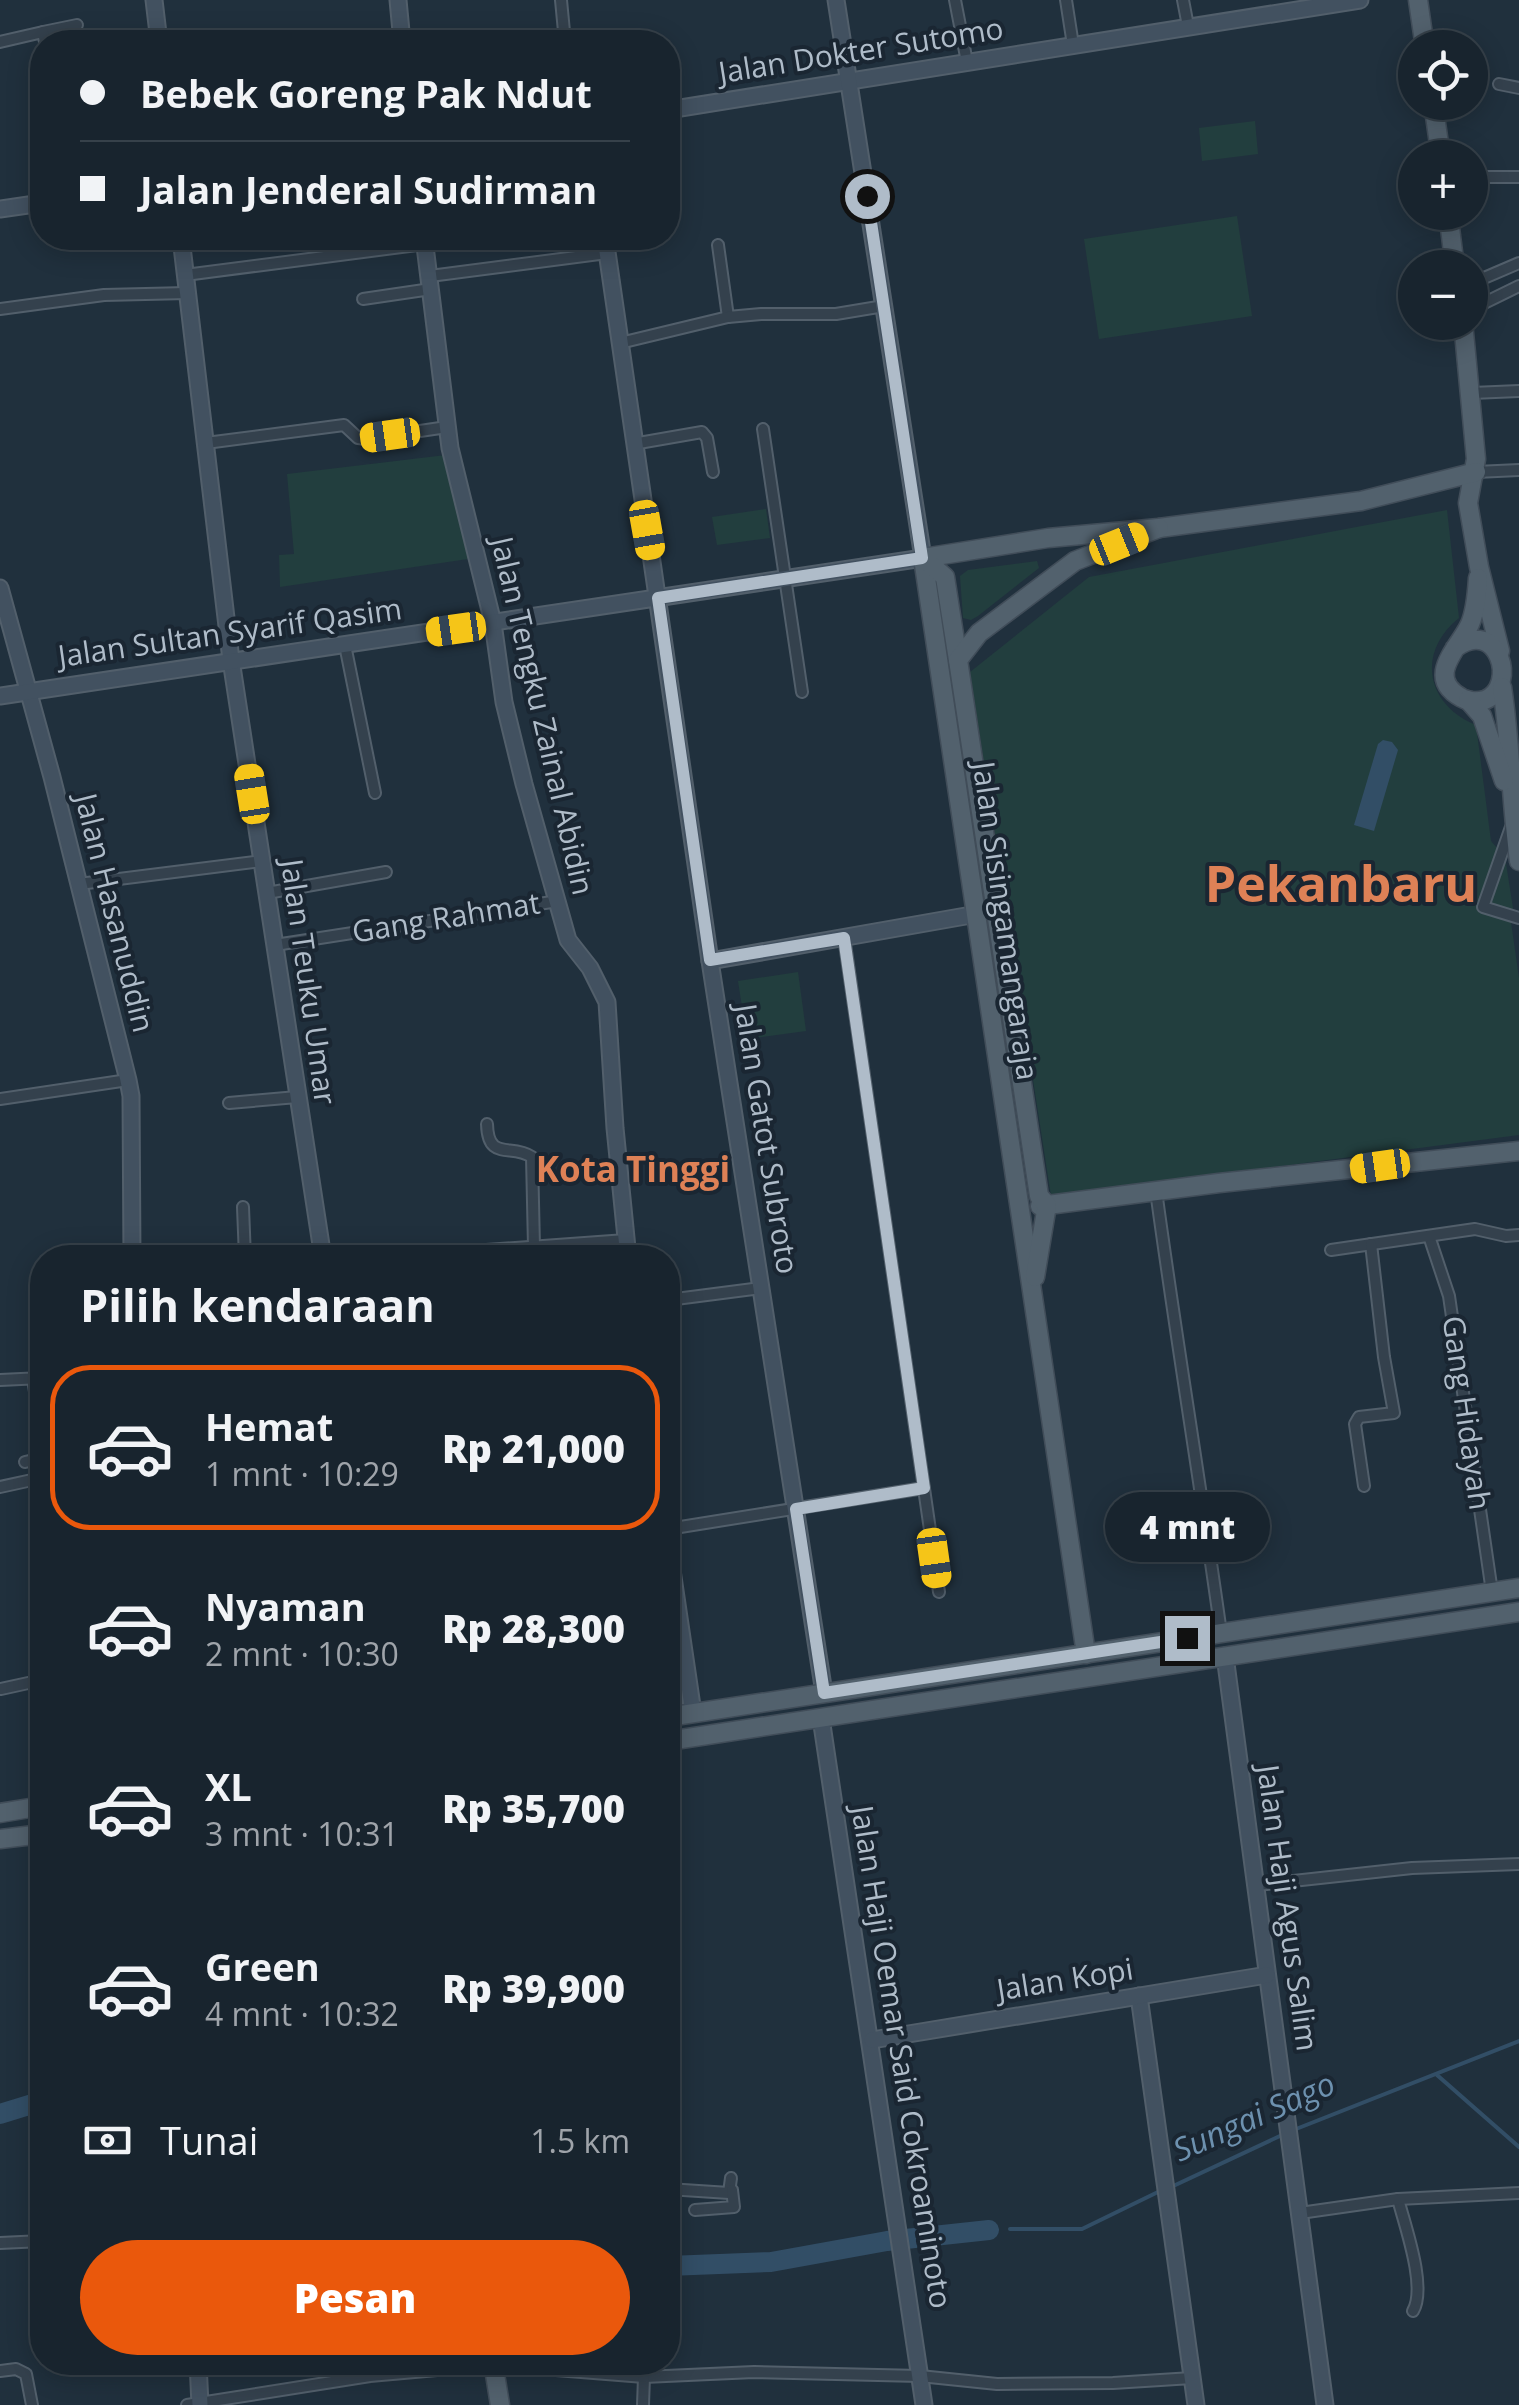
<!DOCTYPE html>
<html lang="id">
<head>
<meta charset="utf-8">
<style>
  :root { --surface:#18242e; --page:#25303a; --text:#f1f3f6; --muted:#9fa4aa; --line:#36414a; --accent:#ea580c }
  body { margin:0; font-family:"Open Sans",sans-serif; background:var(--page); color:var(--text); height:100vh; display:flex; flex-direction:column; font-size:38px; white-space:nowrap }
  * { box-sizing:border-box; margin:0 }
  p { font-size:32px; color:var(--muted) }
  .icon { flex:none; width:55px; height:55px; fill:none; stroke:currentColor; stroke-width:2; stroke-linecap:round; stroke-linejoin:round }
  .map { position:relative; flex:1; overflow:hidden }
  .sheet { position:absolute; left:30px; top:1245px; width:650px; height:1130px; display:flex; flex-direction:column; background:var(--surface); border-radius:40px; box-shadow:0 5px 25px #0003,0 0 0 2px var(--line) }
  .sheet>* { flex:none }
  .guide { position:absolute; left:30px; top:30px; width:650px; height:220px; border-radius:40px; box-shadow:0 5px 25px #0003,0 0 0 2px var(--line); display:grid; align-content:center; height:220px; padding:0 50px; background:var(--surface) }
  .controls { position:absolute; left:1398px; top:30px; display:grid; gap:20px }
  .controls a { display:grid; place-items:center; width:90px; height:90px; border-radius:50%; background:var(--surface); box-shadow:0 5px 25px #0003,0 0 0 2px var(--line); font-size:50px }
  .end { position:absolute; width:45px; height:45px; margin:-22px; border:12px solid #afbcc9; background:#111; box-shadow:0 0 0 5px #111 }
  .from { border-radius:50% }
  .bubble { position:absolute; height:70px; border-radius:35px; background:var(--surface); box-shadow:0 5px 25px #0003,0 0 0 2px var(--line); font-size:32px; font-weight:800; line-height:70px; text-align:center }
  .car { position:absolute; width:30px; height:60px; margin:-30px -15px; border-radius:12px; box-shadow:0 0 8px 2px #0007; background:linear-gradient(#f5c518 24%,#345 0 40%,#f5c518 0 76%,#345 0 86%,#f5c518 0) }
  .guide b { display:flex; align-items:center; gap:35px; height:95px; font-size:38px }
  .guide b+b { border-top:2px solid var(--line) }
  .guide i { width:25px; height:25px; background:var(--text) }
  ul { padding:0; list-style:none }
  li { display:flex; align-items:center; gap:30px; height:165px; margin:0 20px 15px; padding:0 30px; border:5px solid transparent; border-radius:40px }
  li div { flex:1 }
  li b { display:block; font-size:38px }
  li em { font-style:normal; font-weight:800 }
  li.current { border-color:var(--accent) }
  li>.icon { width:90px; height:90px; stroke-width:1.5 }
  h2 { padding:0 50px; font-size:45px; line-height:120px }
  .pay { display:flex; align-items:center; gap:25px; height:110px; padding:0 50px; font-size:38px }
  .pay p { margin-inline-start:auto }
  .primary-button { display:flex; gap:20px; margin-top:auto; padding:20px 50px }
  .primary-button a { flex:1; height:115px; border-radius:60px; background:var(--accent); color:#fff; font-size:40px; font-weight:800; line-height:115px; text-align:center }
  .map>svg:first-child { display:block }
  .green { fill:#223e3e }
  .water { fill:#324e66 }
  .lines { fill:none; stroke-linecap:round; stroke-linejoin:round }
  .stream { stroke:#324e66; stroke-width:4 }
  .river { stroke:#324e66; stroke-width:20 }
  .street-casing { stroke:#525f6b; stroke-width:14 }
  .secondary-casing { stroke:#525f6b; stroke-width:19 }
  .primary-casing { stroke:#414d59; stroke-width:21 }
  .street { stroke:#34414d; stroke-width:10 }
  .secondary { stroke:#425160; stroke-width:15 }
  .primary { stroke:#52616d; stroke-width:18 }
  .route { stroke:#afbcc9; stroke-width:12 }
  .labels { text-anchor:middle; stroke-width:8; stroke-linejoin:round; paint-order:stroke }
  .street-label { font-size:30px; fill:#afbcc9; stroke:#1a2632 }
  .water-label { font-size:32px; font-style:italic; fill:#6d91af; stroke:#1a2632 }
  .quarter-label { font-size:35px; font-weight:bold; fill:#de8156; stroke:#1a2632 }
  .town-label { font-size:50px; font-weight:bold; fill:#de8156; stroke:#1a2632 }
</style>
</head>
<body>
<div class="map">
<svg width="1519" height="2405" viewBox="0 0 1519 2405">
  <rect width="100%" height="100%" fill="#20303d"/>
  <g class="green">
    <polygon points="1255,121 1258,154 1202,161 1199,128"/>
    <polygon points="1237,216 1252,316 1099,339 1084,239"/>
    <polygon points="446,455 468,559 280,587 279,555 294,554 287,474"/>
    <polygon points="766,509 770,538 717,545 712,517"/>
    <path d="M 1447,510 L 1459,618 C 1416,652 1426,705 1476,725 L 1491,841 L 1505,857 L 1513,908 L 1511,922 L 1519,978 L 1519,1135 L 1051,1196 L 970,672 L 1089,577 Z"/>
    <polygon points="1037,561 1039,568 978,616 971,620 963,618 960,576 968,570"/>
    <polygon points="798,972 806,1031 747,1039 738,981"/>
  </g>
  <polygon class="water" points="1383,740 1392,742 1398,750 1374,831 1354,825 1378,744"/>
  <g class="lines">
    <g class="stream">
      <polyline points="1437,2075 1519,2147"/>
      <polyline points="1291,2131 1519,2041"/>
      <polyline points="1169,2188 1282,2135"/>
      <polyline points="1010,2229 1082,2229 1160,2191"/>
    </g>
    <g class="river">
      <polyline points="0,2114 42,2101"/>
      <polyline points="668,2266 771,2262 887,2241 989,2230"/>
    </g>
    <defs>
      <g id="street">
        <polyline points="561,0 565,42"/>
        <polyline points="955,0 967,62"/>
        <polyline points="1066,0 1073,45"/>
        <polyline points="1183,0 1188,26"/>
        <polyline points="43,32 77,25"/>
        <polyline points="315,41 316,42"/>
        <polyline points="0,42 43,32 45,42"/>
        <polyline points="1499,84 1519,88"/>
        <polyline points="1470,177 1519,177"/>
        <polyline points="718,245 728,317"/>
        <polyline points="185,275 425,244"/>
        <polyline points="430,276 607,253"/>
        <polyline points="1470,284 1519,263"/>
        <polyline points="363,299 431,289"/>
        <polyline points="0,309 104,295 187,293"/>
        <polyline points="1470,310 1519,286"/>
        <polyline points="620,343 728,317 761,314 836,314 884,306"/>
        <polyline points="1472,393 1519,391"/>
        <polyline points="763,429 802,692"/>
        <polyline points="206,443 344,425 358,438 366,439 447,427"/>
        <polyline points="633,444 702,432 707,438 713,472"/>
        <polyline points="1476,472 1519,470"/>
        <polyline points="345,645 375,793"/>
        <polyline points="1511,827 1483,907 1519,918"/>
        <polyline points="79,884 262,861"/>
        <polyline points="267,893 386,872"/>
        <polyline points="844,937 939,1592"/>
        <polyline points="275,945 558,901"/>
        <polyline points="0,1099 128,1080"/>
        <polyline points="229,1103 297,1097"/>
        <path d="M 487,1124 C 488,1162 511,1143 532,1157 L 534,1247"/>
        <path d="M 1159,1191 L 1157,1198 C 1177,1344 1201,1488 1221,1633"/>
        <polyline points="243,1207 245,1258"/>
        <polyline points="1429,1236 1449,1296 1492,1592"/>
        <polyline points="1331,1250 1475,1229 1506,1236 1519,1235"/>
        <polyline points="253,1258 322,1249"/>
        <polyline points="336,1258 364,1254 403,1256 626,1240"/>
        <polyline points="668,1300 761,1288"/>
        <polyline points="33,1379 42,1437"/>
        <polyline points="0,1380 42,1378"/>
        <polyline points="25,1462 42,1458"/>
        <polyline points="1364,1486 1355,1424 1359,1417 1394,1413 1384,1357 1371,1244"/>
        <polyline points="0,1487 32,1480 42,1474"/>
        <polyline points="668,1529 924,1488"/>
        <polyline points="1,1689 42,1680"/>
        <polyline points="1257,1885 1412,1868 1519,1864"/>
        <polyline points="668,2189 729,2193 731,2178"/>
        <path d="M 1398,2199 C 1405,2226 1427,2287 1413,2311"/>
        <polyline points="695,2210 734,2207 732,2190"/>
        <polyline points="1300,2213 1398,2199 1519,2193"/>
        <polyline points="0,2243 42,2241"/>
        <polyline points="0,2371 16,2369 26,2374 32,2405"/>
        <polyline points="187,2405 370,2376 493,2365 644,2377 754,2372 920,2376 997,2384 1113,2383 1192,2378"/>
        <polyline points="643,2405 644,2377"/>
      </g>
      <g id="secondary">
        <polyline points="154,0 159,42"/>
        <polyline points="398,0 402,42"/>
        <polyline points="668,110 1360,0"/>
        <polyline points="0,209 42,203"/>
        <polyline points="181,238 231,660 323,1258"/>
        <polyline points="424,238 450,448 493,623 504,702 524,784 568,940 590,968 607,1002 615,1128 628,1258"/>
        <polyline points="605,238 710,961 824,1693"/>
        <polyline points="0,588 52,777 128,1080 131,1096 132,1258"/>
        <polyline points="0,696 923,558 836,0"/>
        <polyline points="710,961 977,914"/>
        <polyline points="668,1543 693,1713"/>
        <polyline points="1225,1656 1325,2405"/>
        <polyline points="821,1718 924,2405"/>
        <polyline points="1139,1996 1196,2405"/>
        <polyline points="872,2040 1267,1975"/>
        <polyline points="198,2362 200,2405"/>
      </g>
      <g id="primary">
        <polyline points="1418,0 1425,48"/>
        <polyline points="1433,102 1441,158"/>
        <polyline points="1448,212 1455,268"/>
        <polyline points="1463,322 1476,459 1468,503 1479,567 1500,651"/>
        <polyline points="923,558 1086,1654"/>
        <polyline points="923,558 1048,538 1159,528 1361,501 1476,472"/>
        <polyline points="923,558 945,577 958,660"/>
        <path d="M 1455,648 C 1498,616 1519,686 1485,700 C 1477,702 1469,702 1462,698 C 1423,677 1460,647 1470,624 C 1476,610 1477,593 1478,578"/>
        <path d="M 1502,687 C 1511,745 1511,803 1519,861"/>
        <polyline points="1468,700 1482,716 1504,781"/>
        <polyline points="1040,1206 1219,1183 1519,1151"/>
        <polyline points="1035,1277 1047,1205 1039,1196 958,660 979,633 1075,561 1159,528"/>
        <polyline points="668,1717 1519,1588"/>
        <polyline points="668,1741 1519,1612"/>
        <polyline points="0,1813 42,1806"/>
        <polyline points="0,1839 42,1834"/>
        <polyline points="493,2362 500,2405"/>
      </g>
    </defs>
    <use href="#street" class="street-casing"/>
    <use href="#secondary" class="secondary-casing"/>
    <use href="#primary" class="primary-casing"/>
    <use href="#street" class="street"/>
    <use href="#secondary" class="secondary"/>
    <use href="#primary" class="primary"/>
  </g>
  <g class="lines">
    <polyline class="route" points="867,196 922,558 658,598 710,960 844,938 924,1488 796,1509 824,1693 1187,1638"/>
  </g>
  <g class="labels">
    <g class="street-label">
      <text transform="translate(861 51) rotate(-9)" y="10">Jalan Dokter Sutomo</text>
      <text transform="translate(230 633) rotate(-8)" y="10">Jalan Sultan Syarif Qasim</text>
      <text transform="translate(542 716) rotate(77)" y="10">Jalan Tengku Zainal Abidin</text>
      <text transform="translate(114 913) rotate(76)" y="10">Jalan Hasanuddin</text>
      <text transform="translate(446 918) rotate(-9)" y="10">Gang Rahmat</text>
      <text transform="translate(1005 921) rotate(82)" y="10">Jalan Sisingamangaraja</text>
      <text transform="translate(308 982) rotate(82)" y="10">Jalan Teuku Umar</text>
      <text transform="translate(766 1139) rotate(81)" y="10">Jalan Gatot Subroto</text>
      <text transform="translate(1466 1413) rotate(82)" y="10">Gang Hidayah</text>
      <text transform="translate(1287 1908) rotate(82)" y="10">Jalan Haji Agus Salim</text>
      <text transform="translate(1065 1980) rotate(-9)" y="10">Jalan Kopi</text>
      <text transform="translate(901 2057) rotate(81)" y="10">Jalan Haji Oemar Said Cokroaminoto</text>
    </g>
    <g class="water-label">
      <text transform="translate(1254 2117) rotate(-24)" y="11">Sungai Sago</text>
    </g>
    <g class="quarter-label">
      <text x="633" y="1182">Kota Tinggi</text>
    </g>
    <g class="town-label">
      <text x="1341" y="902">Pekanbaru</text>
    </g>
  </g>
</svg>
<div class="controls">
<a><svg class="icon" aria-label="locate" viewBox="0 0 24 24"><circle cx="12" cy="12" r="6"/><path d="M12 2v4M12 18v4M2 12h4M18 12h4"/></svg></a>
<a>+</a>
<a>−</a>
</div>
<i class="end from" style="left:867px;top:196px"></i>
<i class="end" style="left:1187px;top:1638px"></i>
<div class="bubble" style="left:1105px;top:1492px;width:165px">4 mnt</div>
<i class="car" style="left:390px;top:435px;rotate:262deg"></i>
<i class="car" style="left:647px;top:530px;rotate:170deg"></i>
<i class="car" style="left:1119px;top:544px;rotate:68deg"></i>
<i class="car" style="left:456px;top:629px;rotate:262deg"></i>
<i class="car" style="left:252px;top:794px;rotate:351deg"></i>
<i class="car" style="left:1380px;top:1166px;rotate:262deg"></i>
<i class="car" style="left:934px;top:1558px;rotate:172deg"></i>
<div class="guide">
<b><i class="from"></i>Bebek Goreng Pak Ndut</b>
<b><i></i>Jalan Jenderal Sudirman</b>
</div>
<section class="sheet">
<h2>Pilih kendaraan</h2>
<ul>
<li class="current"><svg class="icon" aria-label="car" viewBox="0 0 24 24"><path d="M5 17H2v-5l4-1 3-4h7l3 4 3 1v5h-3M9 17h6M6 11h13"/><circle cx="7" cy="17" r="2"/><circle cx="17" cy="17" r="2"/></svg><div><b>Hemat</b><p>1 mnt · 10:29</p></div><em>Rp 21,000</em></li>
<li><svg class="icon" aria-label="car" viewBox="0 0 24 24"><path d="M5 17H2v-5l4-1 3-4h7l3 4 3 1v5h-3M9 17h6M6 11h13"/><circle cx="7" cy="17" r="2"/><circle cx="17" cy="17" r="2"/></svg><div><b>Nyaman</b><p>2 mnt · 10:30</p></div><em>Rp 28,300</em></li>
<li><svg class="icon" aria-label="car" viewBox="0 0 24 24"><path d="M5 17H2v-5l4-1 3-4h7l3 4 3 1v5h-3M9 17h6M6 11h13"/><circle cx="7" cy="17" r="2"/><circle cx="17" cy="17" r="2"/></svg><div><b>XL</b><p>3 mnt · 10:31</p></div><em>Rp 35,700</em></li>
<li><svg class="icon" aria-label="car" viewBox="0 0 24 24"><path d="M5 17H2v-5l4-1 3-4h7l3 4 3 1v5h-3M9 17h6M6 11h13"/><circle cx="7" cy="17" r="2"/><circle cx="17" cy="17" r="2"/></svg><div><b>Green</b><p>4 mnt · 10:32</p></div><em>Rp 39,900</em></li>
</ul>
<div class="pay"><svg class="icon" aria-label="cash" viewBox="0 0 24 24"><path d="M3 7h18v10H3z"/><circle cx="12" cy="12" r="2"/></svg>Tunai<p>1.5 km</p></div>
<div class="primary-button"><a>Pesan</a></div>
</section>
</div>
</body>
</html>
